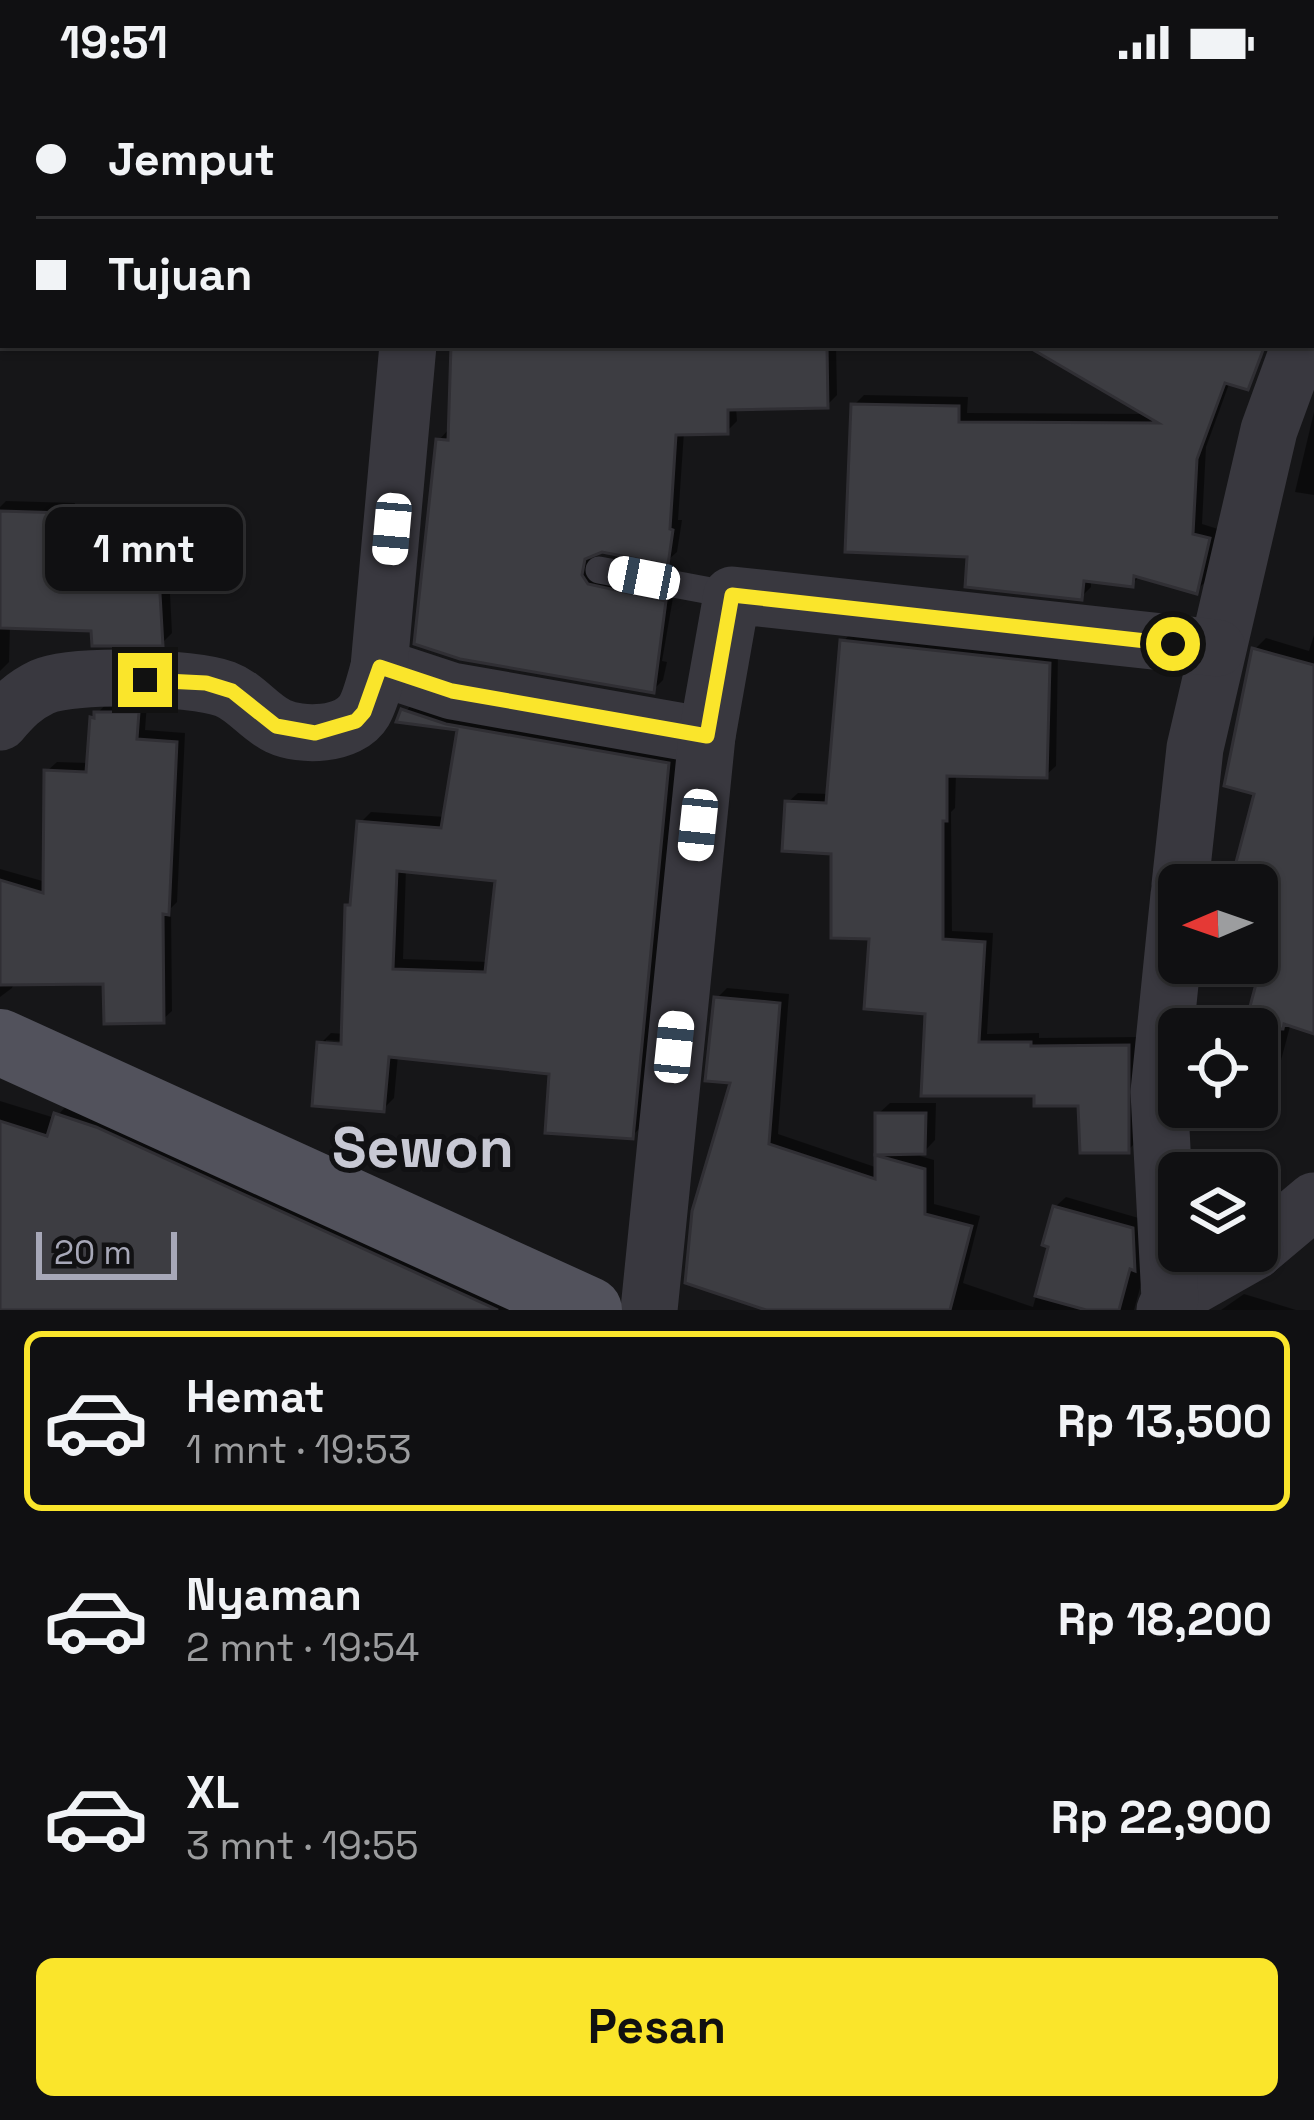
<!DOCTYPE html>
<html lang="id">
<head>
<meta charset="utf-8">
<style>
  :root { --surface:#101012; --page:#1e1e20; --text:#f1f3f6; --muted:#9c9d9f; --line:#303032; --accent:#fae52b }
  body { margin:0; font-family:"Space Grotesk",sans-serif; background:var(--page); color:var(--text); height:100vh; display:flex; flex-direction:column; font-size:45px; white-space:nowrap }
  * { box-sizing:border-box; margin:0 }
  p { font-size:39px; color:var(--muted) }
  .icon { flex:none; width:66px; height:66px; fill:none; stroke:currentColor; stroke-width:2; stroke-linecap:round; stroke-linejoin:round }
  .map { position:relative; height:1226px; overflow:hidden }
  .drawer { display:flex; flex-direction:column; background:var(--surface); flex:1 }
  .drawer>* { flex:none }
  .hud { position:absolute; left:0px; top:0px; width:1314px; height:264px; box-shadow:0 3px 9px #0004,0 0 0 3px var(--line); display:grid; align-content:center; height:264px; padding:0 36px; background:var(--surface) }
  .needle { width:78px; rotate:268deg }
  .controls { position:absolute; left:1158px; top:780px; display:grid; gap:24px }
  .controls a { display:grid; place-items:center; width:120px; height:120px; border-radius:18px; background:var(--surface); box-shadow:0 3px 9px #0004,0 0 0 3px var(--line); font-size:60px }
  .scale { position:absolute; left:36px; bottom:30px; width:141px; box-sizing:border-box; padding-left:12px; border:6px solid #a7a8b8; border-top:0; font-size:33px; line-height:42px; white-space:nowrap; color:#a7a8b8; -webkit-text-stroke:9px #111113; paint-order:stroke }
  .end { position:absolute; width:54px; height:54px; margin:-27px; border:15px solid #fae52b; background:#111; box-shadow:0 0 0 6px #111 }
  .from { border-radius:50% }
  .bubble { position:absolute; height:84px; border-radius:18px; background:var(--surface); box-shadow:0 3px 9px #0004,0 0 0 3px var(--line); font-size:39px; font-weight:700; line-height:84px; text-align:center }
  .car { position:absolute; width:36px; height:72px; margin:-36px -18px; border-radius:15px; box-shadow:0 0 9px 3px #0007; background:linear-gradient(#fff 24%,#345 0 40%,#fff 0 76%,#345 0 86%,#fff 0) }
  .hud b { display:flex; align-items:center; gap:42px; height:114px; font-size:45px }
  .hud b+b { border-top:3px solid var(--line) }
  .hud i { width:30px; height:30px; background:var(--text) }
  ul { padding:21px 0 0; list-style:none }
  li { display:flex; align-items:center; gap:36px; height:180px; margin:0 24px 18px; padding:0 12px; border:6px solid transparent; border-radius:18px }
  li div { flex:1 }
  li b { display:block; font-size:45px }
  li em { font-style:normal; font-weight:700 }
  li.current { border-color:var(--accent) }
  li>.icon { width:108px; height:108px; stroke-width:1.5 }
  .primary-button { display:flex; gap:24px; margin-top:auto; padding:24px 36px }
  .primary-button a { flex:1; height:138px; border-radius:18px; background:var(--accent); color:#111; font-size:48px; font-weight:700; line-height:138px; text-align:center }
  .status { display:flex; justify-content:space-between; align-items:center; height:84px; padding:0 60px; background:var(--surface); direction:ltr }
  .status svg { height:33px; fill:currentColor }
  .map>svg:first-child { display:block }
  .shadow { fill:#0007; fill-rule:evenodd }
  .building { fill:#3d3d42; stroke:#302f34; stroke-width:3; fill-rule:evenodd }
  .lines { fill:none; stroke-linecap:round; stroke-linejoin:round }
  .lane { stroke:#39383f; stroke-width:27 }
  .street { stroke:#39383f; stroke-width:57 }
  .primary { stroke:#52525c; stroke-width:66 }
  .route { stroke:#fae52b; stroke-width:15 }
  .labels { text-anchor:middle; stroke-width:10; stroke-linejoin:round; paint-order:stroke }
  .district-label { font-size:57px; font-weight:bold; fill:#c8c9d4; stroke:#111113 }
</style>
</head>
<body>
<div class="status"><b>19:51</b><svg viewBox="0 0 49 12"><path d="M0 12V9h3v3zM5 12V6h3v6zM10 12V3h3v9zM15 12V0h3v12zM26 1h20v11H26zM47 4h2v5h-2z"/></svg></div>
<div class="map">
<svg width="1314" height="1226" viewBox="0 0 1314 1226">
  <rect width="100%" height="100%" fill="#161618"/>
  <g class="shadow">
    <polygon points="1030,0 1314,0 1314,143 1311,3 1030,3"/>
    <polygon points="454,261 836,261 837,311 827,321 736,323 737,337 727,347 684,348 678,436 682,436 677,468 667,477 601,465 590,469 591,483 674,508 662,577 667,578 663,596 653,606 439,356 448,346"/>
    <polygon points="1031,261 1219,261 1240,270 1206,363 1202,440 1218,445 1206,497 1196,507 1141,491 1132,500 1091,495 1091,503 1081,513 970,470 854,321 864,311 968,313 967,329 1149,330"/>
    <polygon points="1314,328 1314,411 1295,408"/>
    <polygon points="6,417 75,419 74,434 166,431 172,549 162,559 94,544 10,541 9,578 0,587 0,423"/>
    <polygon points="853,548 1058,570 1056,682 1046,691 956,689 955,724 951,728 952,847 993,849 987,950 1039,949 1039,954 1137,953 1138,1056 1128,1066 1081,1019 1037,1009 928,927 872,852 835,767 788,718 798,709 830,710 843,557"/>
    <polygon points="1314,551 1314,947 1291,939 1265,1036 1254,1047 1221,1037 1225,1023 1257,1023 1257,945 1247,945 1265,879 1257,877 1257,801 1233,801 1258,708 1255,565 1266,554 1309,567"/>
    <path d="M 415,616 L 678,668 L 643,1041 L 632,1052 L 552,988 L 398,971 L 394,1014 L 383,1025 L 320,960 L 331,949 L 345,950 L 348,822 L 354,816 L 360,739 L 371,728 L 446,733 L 461,644 L 400,635 ZM 406,785 L 498,795 L 489,878 L 403,875 ZM 326,956 L 356,958 L 326,962 Z"/>
    <polygon points="147,619 145,646 185,649 177,818 171,824 172,927 162,936 106,897 14,898 12,904 0,913 0,785 46,798 47,687 57,678 89,679 92,635 106,620"/>
    <polygon points="727,904 789,910 778,1050 878,1084 878,1073 883,1068 878,1030 890,1019 936,1019 935,1056 920,1072 934,1076 934,1120 980,1132 963,1199 1033,1223 1050,1161 1055,1123 1066,1113 1142,1135 1145,1186 1134,1226 777,1226 717,914"/>
    <polygon points="73,1015 544,1226 0,1226 0,1017 55,1034"/>
    <polygon points="1244,1210 1296,1226 1221,1226"/>
  </g>
  <g class="building">
    <polygon points="451,261 827,261 828,324 728,326 728,350 676,351 670,445 673,446 668,481 602,468 585,475 582,491 588,500 666,517 654,609 460,575 414,560 436,355 448,356"/>
    <polygon points="1025,261 1265,261 1248,306 1225,299 1197,375 1193,450 1210,454 1197,510 1134,492 1133,503 1084,497 1082,516 965,503 967,473 845,468 851,320 959,322 959,338 1158,339"/>
    <polygon points="0,427 65,429 65,443 156,440 163,562 92,562 91,547 0,544"/>
    <polygon points="840,556 1050,579 1047,694 947,692 947,737 943,737 943,855 985,858 979,958 1031,958 1031,962 1129,961 1129,1069 1080,1069 1078,1022 1034,1022 1034,1012 921,1012 925,930 864,925 869,855 831,854 831,770 782,767 785,717 826,719"/>
    <polygon points="1252,564 1314,581 1314,950 1284,940 1283,945 1244,945 1261,881 1257,880 1257,801 1230,801 1254,710 1224,702"/>
    <path d="M 401,625 L 446,640 L 669,679 L 633,1055 L 545,1049 L 549,990 L 389,973 L 384,1028 L 312,1022 L 317,958 L 341,960 L 345,821 L 350,821 L 357,737 L 441,744 L 457,646 L 396,638 ZM 397,787 L 495,797 L 485,888 L 393,885 Z"/>
    <polygon points="94,628 139,628 137,655 177,658 169,831 163,830 164,939 104,940 103,900 0,901 0,796 43,809 44,686 86,688 90,633 94,634"/>
    <polygon points="714,913 780,919 769,1060 875,1095 875,1071 925,1085 925,1130 972,1142 950,1226 766,1226 685,1199 692,1127 730,999 705,997"/>
    <polygon points="54,1029 96,1043 498,1226 0,1226 0,1037 47,1052"/>
    <polygon points="875,1029 926,1029 925,1070 875,1071"/>
    <polygon points="1053,1122 1133,1144 1135,1187 1130,1185 1119,1226 1086,1226 1035,1212 1048,1163 1042,1161"/>
  </g>
  <g class="lines">
    <polyline class="lane" points="599,486 732,511"/>
    <g class="street">
      <polyline points="429,3 429,0"/>
      <polyline points="984,3 984,0"/>
      <polyline points="1311,178 1314,179"/>
      <polyline points="379,583 452,607 707,652"/>
      <path d="M 0,638 C 13,623 23,612 42,603 C 75,589 192,593 225,605 C 246,613 259,633 278,642 C 301,653 349,652 364,627 C 371,615 375,597 379,583 L 408,261"/>
      <polyline points="1180,801 1195,664 1269,346 1300,261"/>
      <polyline points="1257,1165 1314,1117"/>
      <polyline points="1170,1215 1255,1167"/>
      <polyline points="649,1226 707,652 732,511 1217,564"/>
      <polyline points="1165,1226 1170,1215 1159,1008 1179,811"/>
    </g>
    <polyline class="primary" points="0,958 589,1226"/>
  </g>
  <g class="lines">
    <polyline class="route" points="145,596 206,599 232,607 276,642 315,649 356,637 364,628 380,583 452,607 707,652 732,511 1173,560"/>
  </g>
  <g class="labels">
    <g class="district-label">
      <text x="423" y="1083">Sewon</text>
    </g>
  </g>
</svg>
<div class="controls">
<a><svg class="needle" viewBox="-14 -14 28 28"><path d="M0-13l5 13h-10z" fill="#e53935"/><path d="M0 13l5-13h-10z" fill="#9c9d9f"/></svg></a>
<a><svg class="icon" aria-label="locate" viewBox="0 0 24 24"><circle cx="12" cy="12" r="6"/><path d="M12 2v4M12 18v4M2 12h4M18 12h4"/></svg></a>
<a><svg class="icon" aria-label="layers" viewBox="0 0 24 24"><path d="M12 4l9 5-9 5-9-5zM3 14l9 5 9-5"/></svg></a>
</div>
<div class="scale">20 m</div>
<i class="end from" style="left:1173px;top:560px"></i>
<i class="end" style="left:145px;top:596px"></i>
<div class="bubble" style="left:45px;top:423px;width:198px">1 mnt</div>
<i class="car" style="left:392px;top:445px;rotate:185deg"></i>
<i class="car" style="left:644px;top:494px;rotate:281deg"></i>
<i class="car" style="left:698px;top:741px;rotate:186deg"></i>
<i class="car" style="left:674px;top:963px;rotate:6deg"></i>
<div class="hud">
<b><i class="from"></i>Jemput</b>
<b><i></i>Tujuan</b>
</div>
</div>
<section class="drawer">
<ul>
<li class="current"><svg class="icon" aria-label="car" viewBox="0 0 24 24"><path d="M5 17H2v-5l4-1 3-4h7l3 4 3 1v5h-3M9 17h6M6 11h13"/><circle cx="7" cy="17" r="2"/><circle cx="17" cy="17" r="2"/></svg><div><b>Hemat</b><p>1 mnt · 19:53</p></div><em>Rp 13,500</em></li>
<li><svg class="icon" aria-label="car" viewBox="0 0 24 24"><path d="M5 17H2v-5l4-1 3-4h7l3 4 3 1v5h-3M9 17h6M6 11h13"/><circle cx="7" cy="17" r="2"/><circle cx="17" cy="17" r="2"/></svg><div><b>Nyaman</b><p>2 mnt · 19:54</p></div><em>Rp 18,200</em></li>
<li><svg class="icon" aria-label="car" viewBox="0 0 24 24"><path d="M5 17H2v-5l4-1 3-4h7l3 4 3 1v5h-3M9 17h6M6 11h13"/><circle cx="7" cy="17" r="2"/><circle cx="17" cy="17" r="2"/></svg><div><b>XL</b><p>3 mnt · 19:55</p></div><em>Rp 22,900</em></li>
</ul>
<div class="primary-button"><a>Pesan</a></div>
</section>
</body>
</html>
